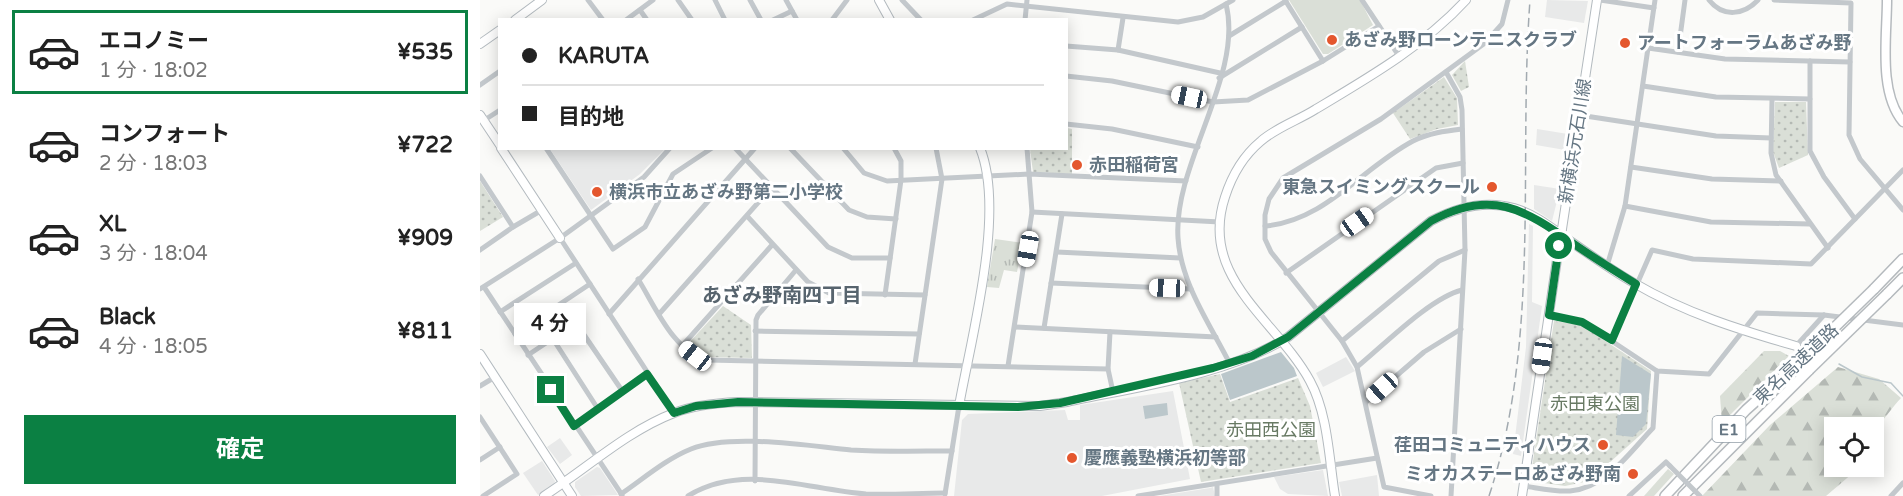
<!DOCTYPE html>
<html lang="ja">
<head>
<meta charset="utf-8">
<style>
  :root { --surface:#fff; --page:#f2f2f2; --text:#222; --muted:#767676; --line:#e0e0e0; --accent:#0b8043 }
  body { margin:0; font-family:"Varela Round","Noto Sans JP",sans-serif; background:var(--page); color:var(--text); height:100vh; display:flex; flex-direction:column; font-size:22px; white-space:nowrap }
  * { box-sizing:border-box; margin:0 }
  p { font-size:20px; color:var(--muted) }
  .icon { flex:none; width:33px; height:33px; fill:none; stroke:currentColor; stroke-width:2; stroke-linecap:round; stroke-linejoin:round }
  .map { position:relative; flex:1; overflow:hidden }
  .panel { display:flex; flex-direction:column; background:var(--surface); width:480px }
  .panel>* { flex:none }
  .banner { position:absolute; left:18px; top:18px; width:570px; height:132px; border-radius:0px; box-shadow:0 3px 15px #0003; display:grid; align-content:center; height:132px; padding:0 24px; background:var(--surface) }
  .tools { position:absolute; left:1344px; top:417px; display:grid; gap:12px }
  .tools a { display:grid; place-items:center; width:60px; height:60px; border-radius:0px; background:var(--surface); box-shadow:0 3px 15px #0003; font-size:30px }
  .end { position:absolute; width:27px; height:27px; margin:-14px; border:8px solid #0b8043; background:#fff; box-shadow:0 0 0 3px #fff }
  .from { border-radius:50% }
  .bubble { position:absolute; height:42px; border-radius:0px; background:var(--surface); box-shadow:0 3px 15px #0003; font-size:20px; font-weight:700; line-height:42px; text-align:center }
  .car { position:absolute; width:18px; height:36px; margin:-18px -9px; border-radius:8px; box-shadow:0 0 4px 2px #0007; background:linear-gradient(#fff 24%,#345 0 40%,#fff 0 76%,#345 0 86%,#fff 0) }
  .banner b { display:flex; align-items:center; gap:21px; height:57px; font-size:22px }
  .banner b+b { border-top:2px solid var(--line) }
  .banner i { width:15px; height:15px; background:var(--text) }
  ul { padding:10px 0 0; list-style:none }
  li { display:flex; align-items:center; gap:18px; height:84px; margin:0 12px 9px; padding:0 12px; border:3px solid transparent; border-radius:0px }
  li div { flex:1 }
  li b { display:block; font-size:22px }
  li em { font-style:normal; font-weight:700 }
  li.active { border-color:var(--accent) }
  li>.icon { width:54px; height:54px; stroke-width:1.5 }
  .button { display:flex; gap:12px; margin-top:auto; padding:12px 24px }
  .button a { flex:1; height:69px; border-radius:0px; background:var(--accent); color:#fff; font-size:24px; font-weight:700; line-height:69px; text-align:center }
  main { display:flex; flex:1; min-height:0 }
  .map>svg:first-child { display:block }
  .built { fill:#e8e9e9 }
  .grass { fill:url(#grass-tufts) }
  .forest { fill:url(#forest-firs) }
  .park { fill:url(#park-dots) }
  .pitch { fill:#dadfd7 }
  .water { fill:#bbc7cb }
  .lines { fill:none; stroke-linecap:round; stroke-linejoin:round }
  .stream { stroke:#bbc7cb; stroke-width:1.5 }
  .secondary-casing { stroke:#b3babf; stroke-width:10 }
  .primary-casing { stroke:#b5babe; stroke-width:11 }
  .highway-casing { stroke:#b4b9bd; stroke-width:12 }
  .street { stroke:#c3c8cc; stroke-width:5 }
  .secondary { stroke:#fff; stroke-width:8 }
  .primary { stroke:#fff; stroke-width:8 }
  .highway { stroke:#fff; stroke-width:9 }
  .rail { stroke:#a2aab0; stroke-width:1.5; stroke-dasharray:9 4.5; stroke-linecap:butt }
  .secondary-bridge-casing { stroke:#b3babf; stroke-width:10; stroke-linecap:butt }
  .highway-bridge-casing { stroke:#b4b9bd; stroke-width:12; stroke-linecap:butt }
  .street-bridge { stroke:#c3c8cc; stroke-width:5 }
  .secondary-bridge { stroke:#fff; stroke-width:8 }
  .highway-bridge { stroke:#fff; stroke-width:9 }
  .route { stroke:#0b8043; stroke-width:8 }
  .poi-dot { fill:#e4572e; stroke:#fff; stroke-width:2 }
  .labels { text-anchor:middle; stroke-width:6; stroke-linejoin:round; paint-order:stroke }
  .shield { fill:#fff; stroke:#939fa8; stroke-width:1.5 }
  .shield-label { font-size:16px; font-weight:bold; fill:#657683 }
  .poi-label { font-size:18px; font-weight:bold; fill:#657683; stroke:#fff; text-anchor:start }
  .street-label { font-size:18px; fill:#657683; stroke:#fff }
  .park-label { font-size:18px; fill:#687a64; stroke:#fff }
  .neighbourhood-label { font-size:20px; font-weight:bold; fill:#57646e; stroke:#fff }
</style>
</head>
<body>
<main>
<section class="panel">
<ul>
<li class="active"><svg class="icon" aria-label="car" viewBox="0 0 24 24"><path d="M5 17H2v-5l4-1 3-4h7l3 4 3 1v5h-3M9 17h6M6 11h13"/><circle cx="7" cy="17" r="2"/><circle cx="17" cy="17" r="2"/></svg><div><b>エコノミー</b><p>1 分 · 18:02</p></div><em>¥535</em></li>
<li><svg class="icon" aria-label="car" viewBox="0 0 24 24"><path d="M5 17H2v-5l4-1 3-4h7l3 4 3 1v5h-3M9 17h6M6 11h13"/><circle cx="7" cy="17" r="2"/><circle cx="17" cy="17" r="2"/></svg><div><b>コンフォート</b><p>2 分 · 18:03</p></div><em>¥722</em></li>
<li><svg class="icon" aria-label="car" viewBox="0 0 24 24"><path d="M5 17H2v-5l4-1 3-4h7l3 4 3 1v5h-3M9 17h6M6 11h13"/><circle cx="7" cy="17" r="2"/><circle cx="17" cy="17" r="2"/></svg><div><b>XL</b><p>3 分 · 18:04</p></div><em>¥909</em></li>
<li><svg class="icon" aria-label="car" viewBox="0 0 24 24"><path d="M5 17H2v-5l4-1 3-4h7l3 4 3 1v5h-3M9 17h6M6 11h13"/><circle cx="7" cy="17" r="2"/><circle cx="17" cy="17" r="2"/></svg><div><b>Black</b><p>4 分 · 18:05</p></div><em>¥811</em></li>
</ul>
<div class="button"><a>確定</a></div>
</section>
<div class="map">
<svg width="1423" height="496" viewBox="0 0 1423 496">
  <defs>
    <pattern id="grass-tufts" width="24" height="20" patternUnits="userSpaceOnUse" patternTransform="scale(1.5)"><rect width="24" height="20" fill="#dadfd7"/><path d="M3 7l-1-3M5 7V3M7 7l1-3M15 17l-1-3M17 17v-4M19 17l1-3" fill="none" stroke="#b4b9b4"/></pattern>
    <pattern id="forest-firs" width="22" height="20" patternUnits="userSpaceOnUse" patternTransform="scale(1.5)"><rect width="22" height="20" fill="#dadfd7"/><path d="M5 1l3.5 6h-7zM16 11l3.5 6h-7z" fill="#b4b9b4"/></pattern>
    <pattern id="park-dots" width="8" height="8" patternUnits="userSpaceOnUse" patternTransform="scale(1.5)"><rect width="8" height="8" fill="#dadfd7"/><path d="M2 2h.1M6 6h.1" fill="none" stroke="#b4b9b4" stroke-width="1.8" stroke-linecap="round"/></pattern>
  </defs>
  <rect width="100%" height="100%" fill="#fafaf8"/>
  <g class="built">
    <polygon points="1067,0 1108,1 1104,23 1065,17"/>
    <polygon points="1057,129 1088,134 1085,150 1056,145"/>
    <polygon points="70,149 185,149 160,174 111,210"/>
    <polygon points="1054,185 1080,189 1072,221 1054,209"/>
    <polygon points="1049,224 1053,226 1052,302 1062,306 1041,456 1033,454 1046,347"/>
    <polygon points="866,357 875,371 843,387 836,373"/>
    <polygon points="693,391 710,479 622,496 474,496 482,420 488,414 585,410 588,420 600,420 600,405"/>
    <polygon points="80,438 92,455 80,464 67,447"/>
    <polygon points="62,461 75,481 74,485 58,495 43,473"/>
    <polygon points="117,467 120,468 138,495 101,496 95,487 95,482"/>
    <polygon points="843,470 848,496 808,494 800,489 794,477"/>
    <polygon points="897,475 899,496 862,496 859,482"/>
    <polygon points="733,487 735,496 679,496 730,488"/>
  </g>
  <g class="grass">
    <polygon points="515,239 543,243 537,272 524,270 519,288 507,287"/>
    <polygon points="1188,469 1194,474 1174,496 1164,496"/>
  </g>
  <g class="forest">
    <polygon points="1284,351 1300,351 1309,356 1242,423 1240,396"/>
    <path d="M 1358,367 L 1399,379 L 1421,398 C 1412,407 1407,417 1397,426 L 1399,450 L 1394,455 L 1394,428 L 1354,428 L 1354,466 L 1380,467 L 1346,496 L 1222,496 L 1290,425 Z"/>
  </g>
  <g class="park">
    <polygon points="985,61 989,87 981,91 972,75"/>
    <polygon points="964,77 977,98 978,125 957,129 930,139 913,113"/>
    <polygon points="1295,102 1326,102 1328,155 1299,168 1293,152"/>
    <polygon points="587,128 592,129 592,174 553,172 550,149 586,148"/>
    <polygon points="0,181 23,217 0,231"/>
    <polygon points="243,306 271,325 272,358 224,357 217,356 205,347"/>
    <polygon points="1074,321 1101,325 1171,371 1167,429 1109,481 1085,486 1050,481"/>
    <polygon points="740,374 750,402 818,378 830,406 841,463 721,482 699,383"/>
  </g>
  <polygon class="pitch" points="809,0 880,0 893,25 848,54 843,54"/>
  <g class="water">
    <polygon points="801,352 814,368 817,376 750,400 741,374"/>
    <polygon points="1142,356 1171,374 1166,424 1153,437 1136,435"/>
    <polygon points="687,403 688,415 665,419 663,406"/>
  </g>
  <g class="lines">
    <polyline class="stream" points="1359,364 1382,377 1411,383 1423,396"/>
    <defs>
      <g id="secondary">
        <polyline points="399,0 410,20"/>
        <polyline points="35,20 62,0"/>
        <polyline points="0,44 20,30"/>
        <polyline points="0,115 20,145"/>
        <polyline points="21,148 80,238"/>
        <polyline points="1082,229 1117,0"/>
        <polyline points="0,354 92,496"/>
        <path d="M 479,406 C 491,338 526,212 500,148"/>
        <path d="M 64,496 C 106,469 147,431 194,413 C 214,405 236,403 258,402 L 560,406 L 587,402 C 656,387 748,375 808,337 L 951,221 C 977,207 1005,200 1034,208 C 1057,215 1074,230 1093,243 C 1113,257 1133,271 1154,283 C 1205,313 1260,330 1316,346"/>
        <path d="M 855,496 C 849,459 848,414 830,381 C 797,320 718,278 745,197 C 752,175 763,156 781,141 C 797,127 819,120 836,109 C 888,78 945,45 986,0"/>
        <polyline points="1042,496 1079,246"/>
      </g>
      <path id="primary" d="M 1407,0 C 1407,37 1398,92 1423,122"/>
      <g id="highway">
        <polyline points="1394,289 1423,259"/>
        <polyline points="1407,294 1423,278"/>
        <polyline points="1185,496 1266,410 1316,365"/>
        <polyline points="1203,496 1329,370"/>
      </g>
    </defs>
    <use href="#secondary" class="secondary-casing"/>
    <use href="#primary" class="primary-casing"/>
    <use href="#highway" class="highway-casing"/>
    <g class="street">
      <polyline points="108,0 123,20"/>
      <polyline points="198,0 212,20"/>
      <polyline points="235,0 245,20"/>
      <polyline points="270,0 281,20"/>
      <polyline points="306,0 317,20"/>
      <polyline points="422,0 441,20"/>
      <polyline points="805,0 843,61"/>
      <polyline points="882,0 919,56"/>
      <polyline points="1120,0 1174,8"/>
      <path d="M 1229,0 C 1243,18 1264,15 1278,0"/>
      <polyline points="1294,0 1371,3 1369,135 1380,159 1423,210"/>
      <path d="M 746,4 C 764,75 693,164 698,238 C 701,284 730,324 750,364"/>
      <polyline points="160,10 167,20"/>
      <polyline points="146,20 173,0"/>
      <polyline points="293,20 312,11"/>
      <polyline points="352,20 367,0"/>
      <polyline points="493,20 527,4 698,22 723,17 753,0"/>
      <polyline points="545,20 547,0"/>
      <polyline points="749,36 806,1"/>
      <polyline points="586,46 638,50 740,73"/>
      <polyline points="1168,48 1245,59 1370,62"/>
      <polyline points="638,50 643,18"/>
      <polyline points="1198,52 1205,0"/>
      <polyline points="1330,61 1330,151 1344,177 1375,219"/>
      <polyline points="966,72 980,97 982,110 985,250 971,496"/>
      <polyline points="586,76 632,81 733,102 768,100 843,61 899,26"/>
      <polyline points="739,78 822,27"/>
      <polyline points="0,85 20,71"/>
      <polyline points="1163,86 1236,97 1330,99"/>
      <polyline points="1292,99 1291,153 1296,175 1348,248"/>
      <polyline points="1099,115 1236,136 1291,138"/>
      <polyline points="3,121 20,110"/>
      <polyline points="586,124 632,129 718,147"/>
      <polyline points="66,148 133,249 165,227 193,174 232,148"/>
      <polyline points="255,148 348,247 372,258 410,258"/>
      <polyline points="310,148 369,210 387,217 416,219"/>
      <polyline points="363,148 384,173 407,181 549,174 706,181"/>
      <polyline points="1151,167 1232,179 1301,181"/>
      <polyline points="0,176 33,227 62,210"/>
      <polyline points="1145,206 1231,222 1330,224"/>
      <polyline points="552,212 740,222"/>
      <polyline points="267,216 328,282 349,293 445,295"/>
      <path d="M 785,226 C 845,221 882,168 933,141 C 949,133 965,131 982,129"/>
      <polyline points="80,238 194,413"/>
      <polyline points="0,250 33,227"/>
      <polyline points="577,252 700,258"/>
      <polyline points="1127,266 1145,206 1175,0"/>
      <polyline points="806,273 956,168 983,163"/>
      <path d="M 158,279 C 175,306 194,353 228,360 L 628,369"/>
      <polyline points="571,283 711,289"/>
      <polyline points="4,287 142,495"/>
      <polyline points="0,289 80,238 164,177 190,148"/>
      <polyline points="405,295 421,180 421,161 414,148"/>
      <polyline points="20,312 96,263"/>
      <polyline points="180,313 292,187"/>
      <polyline points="129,314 275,148"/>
      <polyline points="1069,315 1103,322 1177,371 1229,374 1277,313 1344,315 1423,325"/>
      <polyline points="535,327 736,337"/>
      <polyline points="564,328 582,214"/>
      <polyline points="275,331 439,334"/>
      <polyline points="630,332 628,369 633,392"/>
      <polyline points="35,334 110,284"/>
      <polyline points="73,339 118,409"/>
      <polyline points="862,341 959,261 985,250"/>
      <polyline points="1132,341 1172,250 1213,259 1331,264 1423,170"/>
      <polyline points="202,346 292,245"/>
      <polyline points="1316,346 1344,315"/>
      <polyline points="48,355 96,323 143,392"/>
      <polyline points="435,364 462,179 456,148"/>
      <polyline points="528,366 552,212 547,148"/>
      <path d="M 877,367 C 904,345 950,298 982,290"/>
      <polyline points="0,386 15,377"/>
      <polyline points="886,402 944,352 981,329"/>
      <polyline points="0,417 37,474 3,496"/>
      <polyline points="94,426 167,374"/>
      <polyline points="0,460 20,447"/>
      <polyline points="275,481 276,320 278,315 316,270"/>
      <polyline points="737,484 737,496"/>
      <path d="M 1044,486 C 1058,488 1075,492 1090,491 C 1126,488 1149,453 1173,428 L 1177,371"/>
      <path d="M 141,494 C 163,479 186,459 211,449 C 251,433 328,446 371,450 C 404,452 439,451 472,451"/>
      <polyline points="465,494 479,406"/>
      <path d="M 208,496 C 263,462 328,490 386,494 C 412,495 439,493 465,493"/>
      <polyline points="658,496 897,458"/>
      <polyline points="951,496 904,487 877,367 862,341 791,252 785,239 785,215 789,199 803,178 901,119 1005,43 1022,24 1028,0"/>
      <polyline points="1149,496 1186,462 1190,466"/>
      <polyline points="1411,496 1423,483"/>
    </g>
    <use href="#secondary" class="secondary"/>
    <use href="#primary" class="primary"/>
    <use href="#highway" class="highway"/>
    <path class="rail" d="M 1009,496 C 1061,340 1038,163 1050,0"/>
    <defs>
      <polyline id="secondary-bridge" points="1079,246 1082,229"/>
      <g id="highway-bridge">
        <polyline points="1316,365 1394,289"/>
        <polyline points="1329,370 1407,294"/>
      </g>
    </defs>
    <use href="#secondary-bridge" class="secondary-bridge-casing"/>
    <use href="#highway-bridge" class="highway-bridge-casing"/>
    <polyline class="street-bridge" points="1190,466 1220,496"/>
    <use href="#secondary-bridge" class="secondary-bridge"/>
    <use href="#highway-bridge" class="highway-bridge"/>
  </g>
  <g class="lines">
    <path class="route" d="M 71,390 L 94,426 L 167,374 L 194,413 L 216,406 L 258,402 L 538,407 L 580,403 L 733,368 L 772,356 L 808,337 L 951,221 C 1011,188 1044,209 1094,244 C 1114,258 1135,271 1156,284 L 1132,340 L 1102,322 L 1069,315 L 1079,246"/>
  </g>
  <g class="poi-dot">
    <circle cx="852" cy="40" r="6"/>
    <circle cx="1145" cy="43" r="6"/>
    <circle cx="597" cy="165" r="6"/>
    <circle cx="1012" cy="187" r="6"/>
    <circle cx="117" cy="192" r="6"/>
    <circle cx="1123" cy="445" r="6"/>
    <circle cx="592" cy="458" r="6"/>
    <circle cx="1153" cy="474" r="6"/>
  </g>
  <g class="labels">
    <rect class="shield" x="1232.5" y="416" width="33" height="26" rx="4.5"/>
    <g class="shield-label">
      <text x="1249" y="435">E1</text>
    </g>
    <g class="poi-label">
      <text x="864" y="46">あざみ野ローンテニスクラブ</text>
      <text x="1157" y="49">アートフォーラムあざみ野</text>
      <text x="609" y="171">赤田稲荷宮</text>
      <text x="1000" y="193" text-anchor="end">東急スイミングスクール</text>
      <text x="129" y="198">横浜市立あざみ野第二小学校</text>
      <text x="1111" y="451" text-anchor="end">荏田コミュニティハウス</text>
      <text x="604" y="464">慶應義塾横浜初等部</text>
      <text x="1141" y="480" text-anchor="end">ミオカステーロあざみ野南</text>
    </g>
    <g class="street-label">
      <text transform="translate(1095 141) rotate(-81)" y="6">新横浜元石川線</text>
      <text transform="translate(1316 364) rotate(-43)" y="6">東名高速道路</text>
    </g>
    <g class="park-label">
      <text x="1115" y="410">赤田東公園</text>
      <text x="791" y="436">赤田西公園</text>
    </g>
    <g class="neighbourhood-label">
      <text x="302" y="302">あざみ野南四丁目</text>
    </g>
  </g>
</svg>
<div class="tools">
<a><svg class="icon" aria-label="locate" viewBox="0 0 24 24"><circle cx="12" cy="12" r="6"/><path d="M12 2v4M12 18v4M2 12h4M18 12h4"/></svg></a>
</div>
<i class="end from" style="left:1079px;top:246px"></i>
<i class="end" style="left:71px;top:390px"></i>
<div class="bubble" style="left:34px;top:303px;width:72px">4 分</div>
<i class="car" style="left:709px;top:97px;rotate:282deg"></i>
<i class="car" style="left:877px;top:222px;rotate:55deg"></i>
<i class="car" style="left:548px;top:249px;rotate:190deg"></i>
<i class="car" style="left:687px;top:288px;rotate:272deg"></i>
<i class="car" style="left:215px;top:356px;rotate:308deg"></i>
<i class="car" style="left:1062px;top:356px;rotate:188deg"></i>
<i class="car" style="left:902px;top:388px;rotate:228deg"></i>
<div class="banner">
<b><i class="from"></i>KARUTA</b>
<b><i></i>目的地</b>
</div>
</div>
</main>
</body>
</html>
